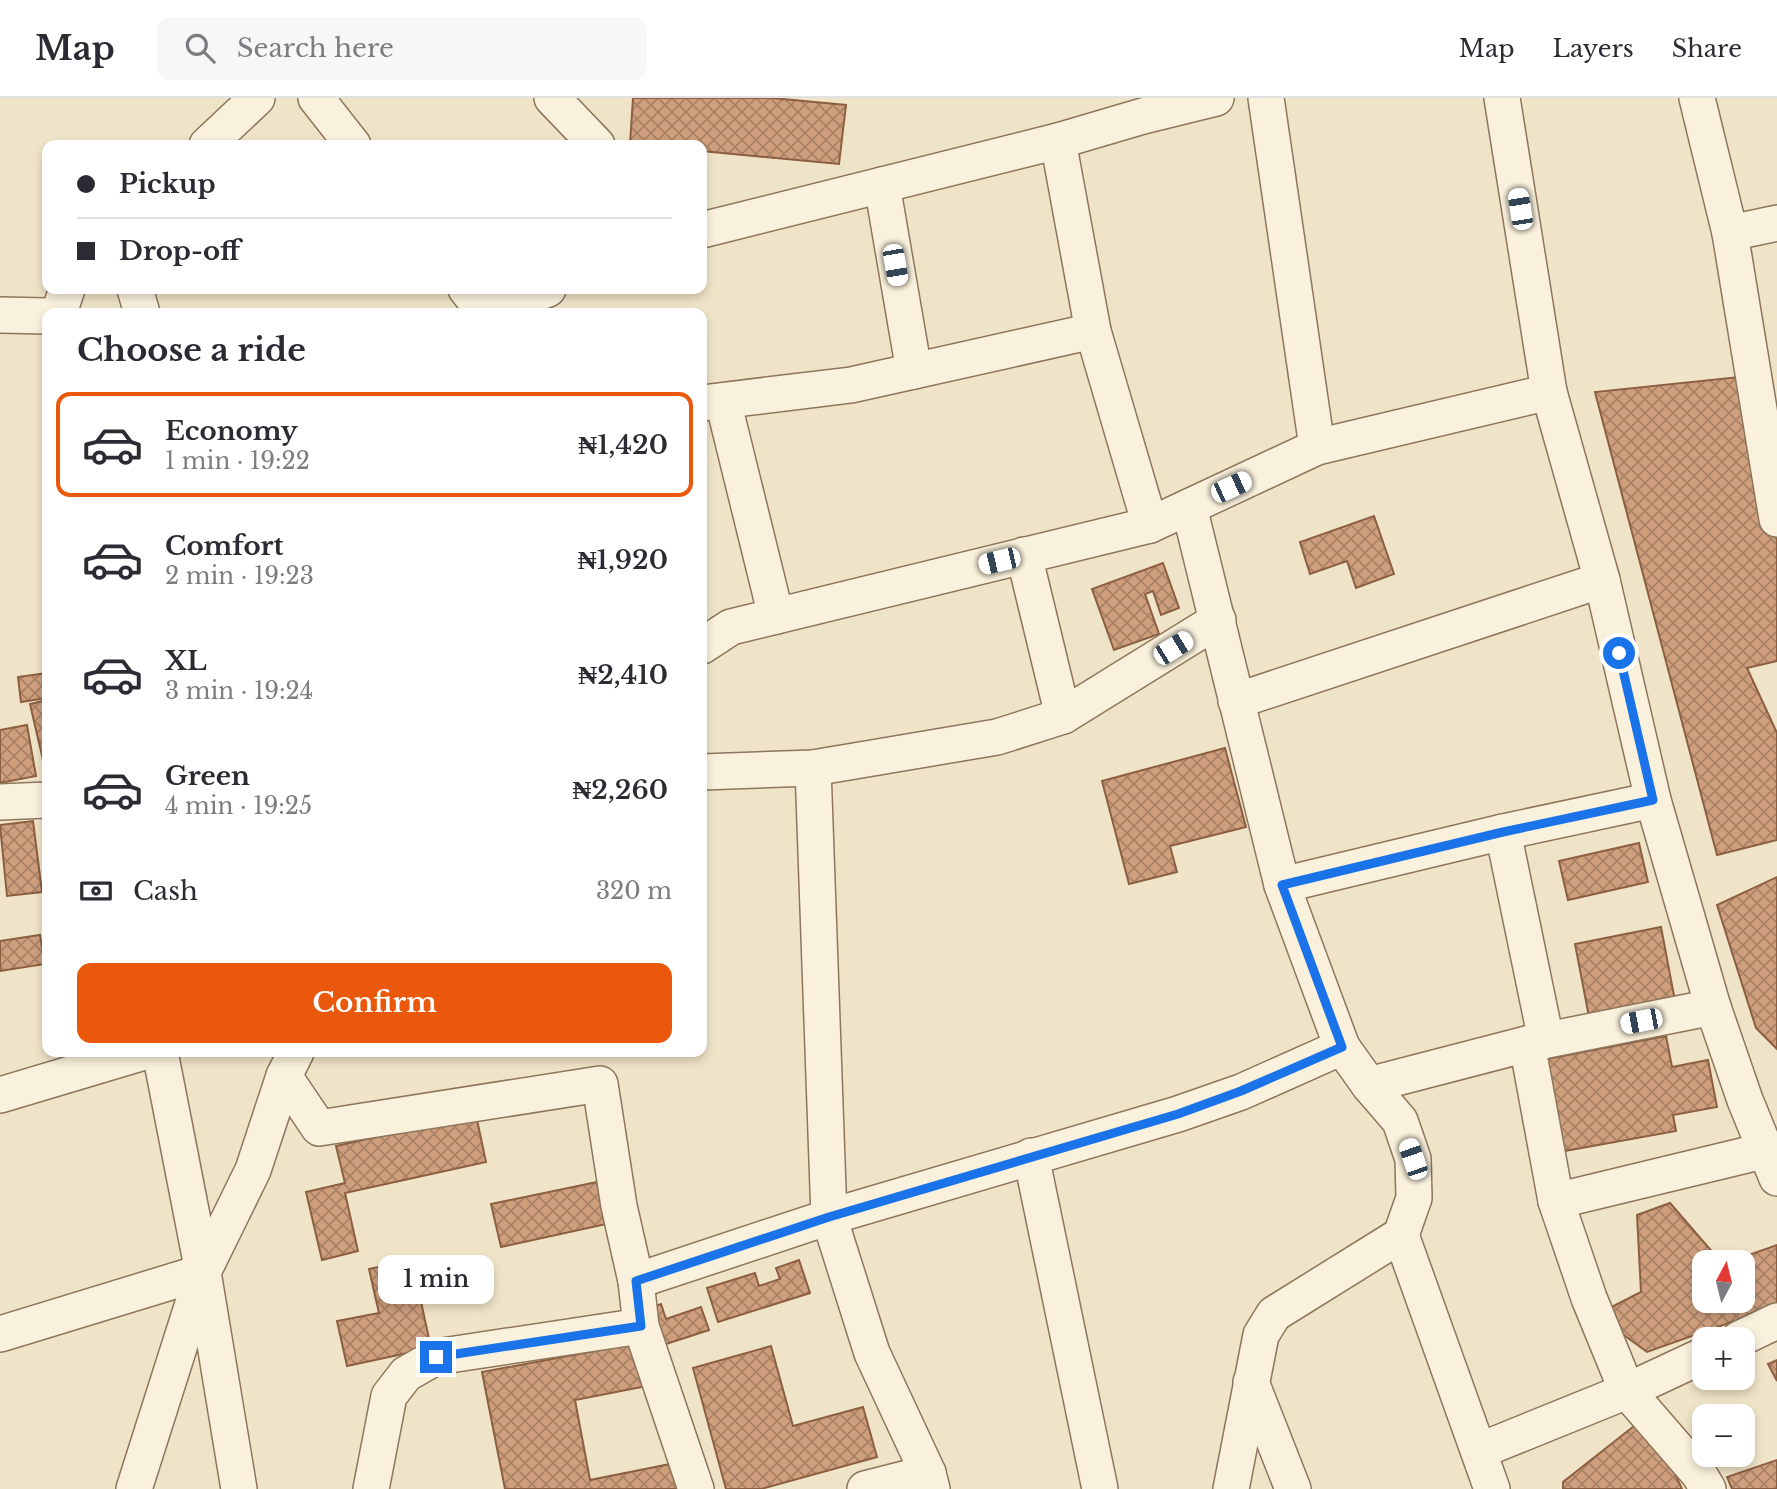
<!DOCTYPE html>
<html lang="en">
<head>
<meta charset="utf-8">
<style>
  :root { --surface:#fff; --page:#f7f7f7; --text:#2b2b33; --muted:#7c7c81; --line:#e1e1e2; --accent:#ea580c }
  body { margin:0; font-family:"Libre Baskerville",serif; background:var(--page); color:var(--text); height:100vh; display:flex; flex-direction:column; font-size:26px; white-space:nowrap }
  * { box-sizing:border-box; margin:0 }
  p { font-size:23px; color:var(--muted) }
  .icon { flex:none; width:38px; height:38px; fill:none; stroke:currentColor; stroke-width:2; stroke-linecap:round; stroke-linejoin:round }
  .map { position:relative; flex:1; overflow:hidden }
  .drawer { position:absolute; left:42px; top:210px; width:665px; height:749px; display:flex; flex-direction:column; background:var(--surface); border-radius:14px; box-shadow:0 4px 10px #0003 }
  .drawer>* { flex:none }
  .banner { position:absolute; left:42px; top:42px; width:665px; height:154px; border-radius:14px; box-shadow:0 4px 10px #0003; display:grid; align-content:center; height:154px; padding:0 35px; background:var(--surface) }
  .needle { width:46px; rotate:7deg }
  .fabs { position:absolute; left:1692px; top:1152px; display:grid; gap:14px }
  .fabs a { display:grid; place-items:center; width:63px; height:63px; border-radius:14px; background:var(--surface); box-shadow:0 4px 10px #0003; font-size:35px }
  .end { position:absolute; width:32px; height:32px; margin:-16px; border:9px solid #1a73e8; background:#fff; box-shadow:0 0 0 4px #fff }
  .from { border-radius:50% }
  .bubble { position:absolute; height:49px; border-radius:14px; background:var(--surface); box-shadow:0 4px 10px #0003; font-size:23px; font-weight:600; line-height:49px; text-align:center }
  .car { position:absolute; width:21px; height:42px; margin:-21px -10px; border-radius:9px; box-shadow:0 0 5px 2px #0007; background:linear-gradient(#fff 24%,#345 0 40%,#fff 0 76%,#345 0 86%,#fff 0) }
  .banner b { display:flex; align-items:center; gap:24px; height:66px; font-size:26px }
  .banner b+b { border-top:2px solid var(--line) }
  .banner i { width:18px; height:18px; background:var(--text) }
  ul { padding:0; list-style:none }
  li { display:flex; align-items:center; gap:21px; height:105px; margin:0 14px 10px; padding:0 21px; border:4px solid transparent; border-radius:14px }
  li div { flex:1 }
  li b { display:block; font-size:26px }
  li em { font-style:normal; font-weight:600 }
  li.current { border-color:var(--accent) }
  li>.icon { width:63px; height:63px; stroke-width:1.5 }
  h2 { padding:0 35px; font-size:32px; line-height:84px }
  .pay { display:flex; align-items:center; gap:18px; height:77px; padding:0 35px; font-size:26px }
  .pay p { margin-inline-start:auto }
  .primary-button { display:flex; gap:14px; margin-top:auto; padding:14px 35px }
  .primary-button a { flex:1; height:80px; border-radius:14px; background:var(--accent); color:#fff; font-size:28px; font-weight:600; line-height:80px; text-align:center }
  header { display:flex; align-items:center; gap:42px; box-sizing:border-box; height:98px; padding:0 35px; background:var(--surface); border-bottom:2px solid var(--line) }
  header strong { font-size:33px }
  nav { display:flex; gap:38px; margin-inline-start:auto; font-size:24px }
  .search { width:490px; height:63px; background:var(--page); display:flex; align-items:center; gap:18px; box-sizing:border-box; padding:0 24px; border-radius:14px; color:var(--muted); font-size:26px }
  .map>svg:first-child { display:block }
  .building { fill:url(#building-cross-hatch); stroke:#8d5f41; stroke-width:2 }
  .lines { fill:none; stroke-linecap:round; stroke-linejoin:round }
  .street-casing { stroke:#8d765c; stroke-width:38 }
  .street { stroke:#faf1dc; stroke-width:35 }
  .route { stroke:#1a73e8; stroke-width:9 }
</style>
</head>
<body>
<header>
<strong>Map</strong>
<div class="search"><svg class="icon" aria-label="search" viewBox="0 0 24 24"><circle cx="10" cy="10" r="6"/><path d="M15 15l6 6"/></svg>Search here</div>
<nav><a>Map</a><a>Layers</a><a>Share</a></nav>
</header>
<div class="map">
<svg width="1777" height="1391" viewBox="0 0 1777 1391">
  <defs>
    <pattern id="building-cross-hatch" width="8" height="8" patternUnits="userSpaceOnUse" patternTransform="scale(1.75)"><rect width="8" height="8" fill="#cf9f7d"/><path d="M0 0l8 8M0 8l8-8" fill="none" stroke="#a98266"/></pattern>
  </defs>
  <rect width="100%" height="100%" fill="#f0e4c8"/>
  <g class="building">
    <polygon points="633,0 772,0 846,7 839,66 702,53 702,47 630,46"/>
    <polygon points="1739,279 1777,443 1777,563 1747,570 1777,635 1777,742 1717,757 1595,294"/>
    <polygon points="1374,418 1394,476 1356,490 1347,463 1310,476 1300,444"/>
    <polygon points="1163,465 1179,510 1161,517 1153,493 1145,496 1159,536 1114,552 1092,491"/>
    <polygon points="47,575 47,600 21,604 18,579"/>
    <polygon points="47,602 47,661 43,662 30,606"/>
    <polygon points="27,627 36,678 0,685 0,632"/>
    <polygon points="1225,650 1246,729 1170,748 1177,774 1129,786 1102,683"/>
    <polygon points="33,723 42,794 7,798 0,727"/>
    <polygon points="1639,745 1648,784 1568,802 1559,763"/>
    <polygon points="1777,779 1777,951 1756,930 1717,807"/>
    <polygon points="1661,829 1675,903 1589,919 1575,846"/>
    <polygon points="40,837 45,866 0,873 0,843"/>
    <polygon points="1666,938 1672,969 1708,962 1717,1009 1673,1017 1676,1033 1559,1054 1542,962"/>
    <polygon points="476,1017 486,1064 345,1095 358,1153 322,1162 306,1094 345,1085 336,1048"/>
    <polygon points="602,1083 611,1125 501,1149 491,1106"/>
    <polygon points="1670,1105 1721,1164 1704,1164 1704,1202 1743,1202 1743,1164 1729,1164 1777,1147 1777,1208 1647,1254 1596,1217 1641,1194 1637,1117"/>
    <polygon points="412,1162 431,1250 347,1268 337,1223 379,1215 369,1171"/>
    <polygon points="799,1162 810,1195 718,1224 707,1190 755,1175 759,1188 780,1181 776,1170"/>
    <polygon points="661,1206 666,1221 701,1209 709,1232 660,1248 647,1211"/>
    <polygon points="638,1245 647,1288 575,1302 590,1382 675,1365 680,1391 505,1391 482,1274"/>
    <polygon points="771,1248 793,1328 863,1309 877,1359 761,1391 726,1391 693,1270"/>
    <polygon points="1777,1262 1777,1283 1768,1266"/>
    <polygon points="1648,1317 1682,1391 1563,1391 1563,1384"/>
    <polygon points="1777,1362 1777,1391 1732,1391 1727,1379"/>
  </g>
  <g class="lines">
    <defs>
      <g id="street">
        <polyline points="316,0 353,47"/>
        <polyline points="552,0 597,47"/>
        <polyline points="1266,0 1317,349"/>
        <polyline points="1502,0 1549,294 1602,482 1653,702 1713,909 1745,1002 1777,1080"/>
        <polyline points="1697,0 1730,135 1777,421"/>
        <polyline points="1058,43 1093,233 1150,427"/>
        <polyline points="207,47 257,0"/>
        <polyline points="882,87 914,273"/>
        <polyline points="702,132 1058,43 1143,18 1216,0"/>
        <polyline points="1730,135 1777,125"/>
        <polyline points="135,191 142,215"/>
        <polyline points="466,191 485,215"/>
        <polyline points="59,215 67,191"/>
        <polyline points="487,215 548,191"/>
        <polyline points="0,217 47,218"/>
        <polyline points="723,303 776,518"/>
        <polyline points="702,305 851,287 1093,233"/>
        <polyline points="1189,409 1282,787 1342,949 1369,987 1400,1023 1413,1061 1414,1100 1401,1137 1274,1216 1261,1237 1231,1391"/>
        <polyline points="1024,457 1063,618"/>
        <polyline points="702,548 731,529 1150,427 1317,349 1549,294"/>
        <polyline points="1236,603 1602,482"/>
        <polyline points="813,670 829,1119 872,1255 928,1375 932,1391"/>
        <polyline points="702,674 813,670 997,639 1063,618 1218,522"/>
        <polyline points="0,704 47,702"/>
        <polyline points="1503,734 1546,942"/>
        <polyline points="1282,787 1503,734 1653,702"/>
        <polyline points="1527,946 1556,1103 1589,1200 1627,1293 1699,1376 1708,1391"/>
        <polyline points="160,954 203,1174 239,1391"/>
        <polyline points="284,978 319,1030 600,986 619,1108 636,1183 641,1228 696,1391"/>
        <polyline points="1369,987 1527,946 1713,909"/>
        <polyline points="0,997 144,954"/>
        <polyline points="1031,1058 1100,1391"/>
        <polyline points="1556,1103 1767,1052"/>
        <polyline points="1401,1137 1492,1391"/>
        <polyline points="636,1183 829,1119 1178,1016 1241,994 1342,949"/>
        <polyline points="0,1236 203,1174"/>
        <polyline points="1739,1241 1777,1223"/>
        <polyline points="1251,1284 1293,1391"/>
        <polyline points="1479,1353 1627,1293 1704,1257"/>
        <polyline points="134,1391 203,1174 253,1072 284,978 296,954"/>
        <polyline points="371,1391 389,1298 406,1276 436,1259 641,1228"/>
        <polyline points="865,1391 928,1375"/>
      </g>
    </defs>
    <use href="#street" class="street-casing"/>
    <use href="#street" class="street"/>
  </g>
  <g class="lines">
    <polyline class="route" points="436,1259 641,1228 636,1183 829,1119 1178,1016 1241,993 1342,949 1282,787 1503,734 1653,702 1619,555"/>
  </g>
</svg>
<div class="fabs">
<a><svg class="needle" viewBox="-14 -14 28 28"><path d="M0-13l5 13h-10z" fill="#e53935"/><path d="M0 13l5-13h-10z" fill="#7c7c81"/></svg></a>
<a>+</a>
<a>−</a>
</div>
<i class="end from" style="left:1619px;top:555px"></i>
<i class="end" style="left:436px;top:1259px"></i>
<div class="bubble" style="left:378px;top:1157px;width:116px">1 min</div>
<i class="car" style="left:1520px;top:111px;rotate:351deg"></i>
<i class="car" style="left:895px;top:167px;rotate:170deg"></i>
<i class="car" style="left:1231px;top:389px;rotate:65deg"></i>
<i class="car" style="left:999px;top:463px;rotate:257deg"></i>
<i class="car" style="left:1173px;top:550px;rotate:58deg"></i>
<i class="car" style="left:1641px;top:923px;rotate:259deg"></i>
<i class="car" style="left:1413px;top:1061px;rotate:341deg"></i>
<div class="banner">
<b><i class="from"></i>Pickup</b>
<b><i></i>Drop-off</b>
</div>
<section class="drawer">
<h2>Choose a ride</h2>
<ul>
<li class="current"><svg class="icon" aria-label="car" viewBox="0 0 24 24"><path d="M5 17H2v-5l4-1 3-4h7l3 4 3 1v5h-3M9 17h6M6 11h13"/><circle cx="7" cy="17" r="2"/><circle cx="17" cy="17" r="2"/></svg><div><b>Economy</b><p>1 min · 19:22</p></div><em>₦1,420</em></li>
<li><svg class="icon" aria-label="car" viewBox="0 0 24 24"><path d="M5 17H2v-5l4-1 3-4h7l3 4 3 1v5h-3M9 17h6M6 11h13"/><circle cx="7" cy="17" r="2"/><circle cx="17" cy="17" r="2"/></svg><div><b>Comfort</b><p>2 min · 19:23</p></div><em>₦1,920</em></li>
<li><svg class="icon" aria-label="car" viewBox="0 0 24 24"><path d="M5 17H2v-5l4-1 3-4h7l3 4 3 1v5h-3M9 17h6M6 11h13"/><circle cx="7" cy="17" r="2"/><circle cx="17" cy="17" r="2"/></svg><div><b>XL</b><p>3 min · 19:24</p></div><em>₦2,410</em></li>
<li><svg class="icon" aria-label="car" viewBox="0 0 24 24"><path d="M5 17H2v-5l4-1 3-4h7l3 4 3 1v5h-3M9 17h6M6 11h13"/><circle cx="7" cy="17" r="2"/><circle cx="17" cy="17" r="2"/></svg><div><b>Green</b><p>4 min · 19:25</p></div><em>₦2,260</em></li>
</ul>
<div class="pay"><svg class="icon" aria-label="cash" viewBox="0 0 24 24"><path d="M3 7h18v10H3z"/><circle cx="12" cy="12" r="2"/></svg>Cash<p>320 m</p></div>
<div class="primary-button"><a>Confirm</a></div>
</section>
</div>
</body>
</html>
